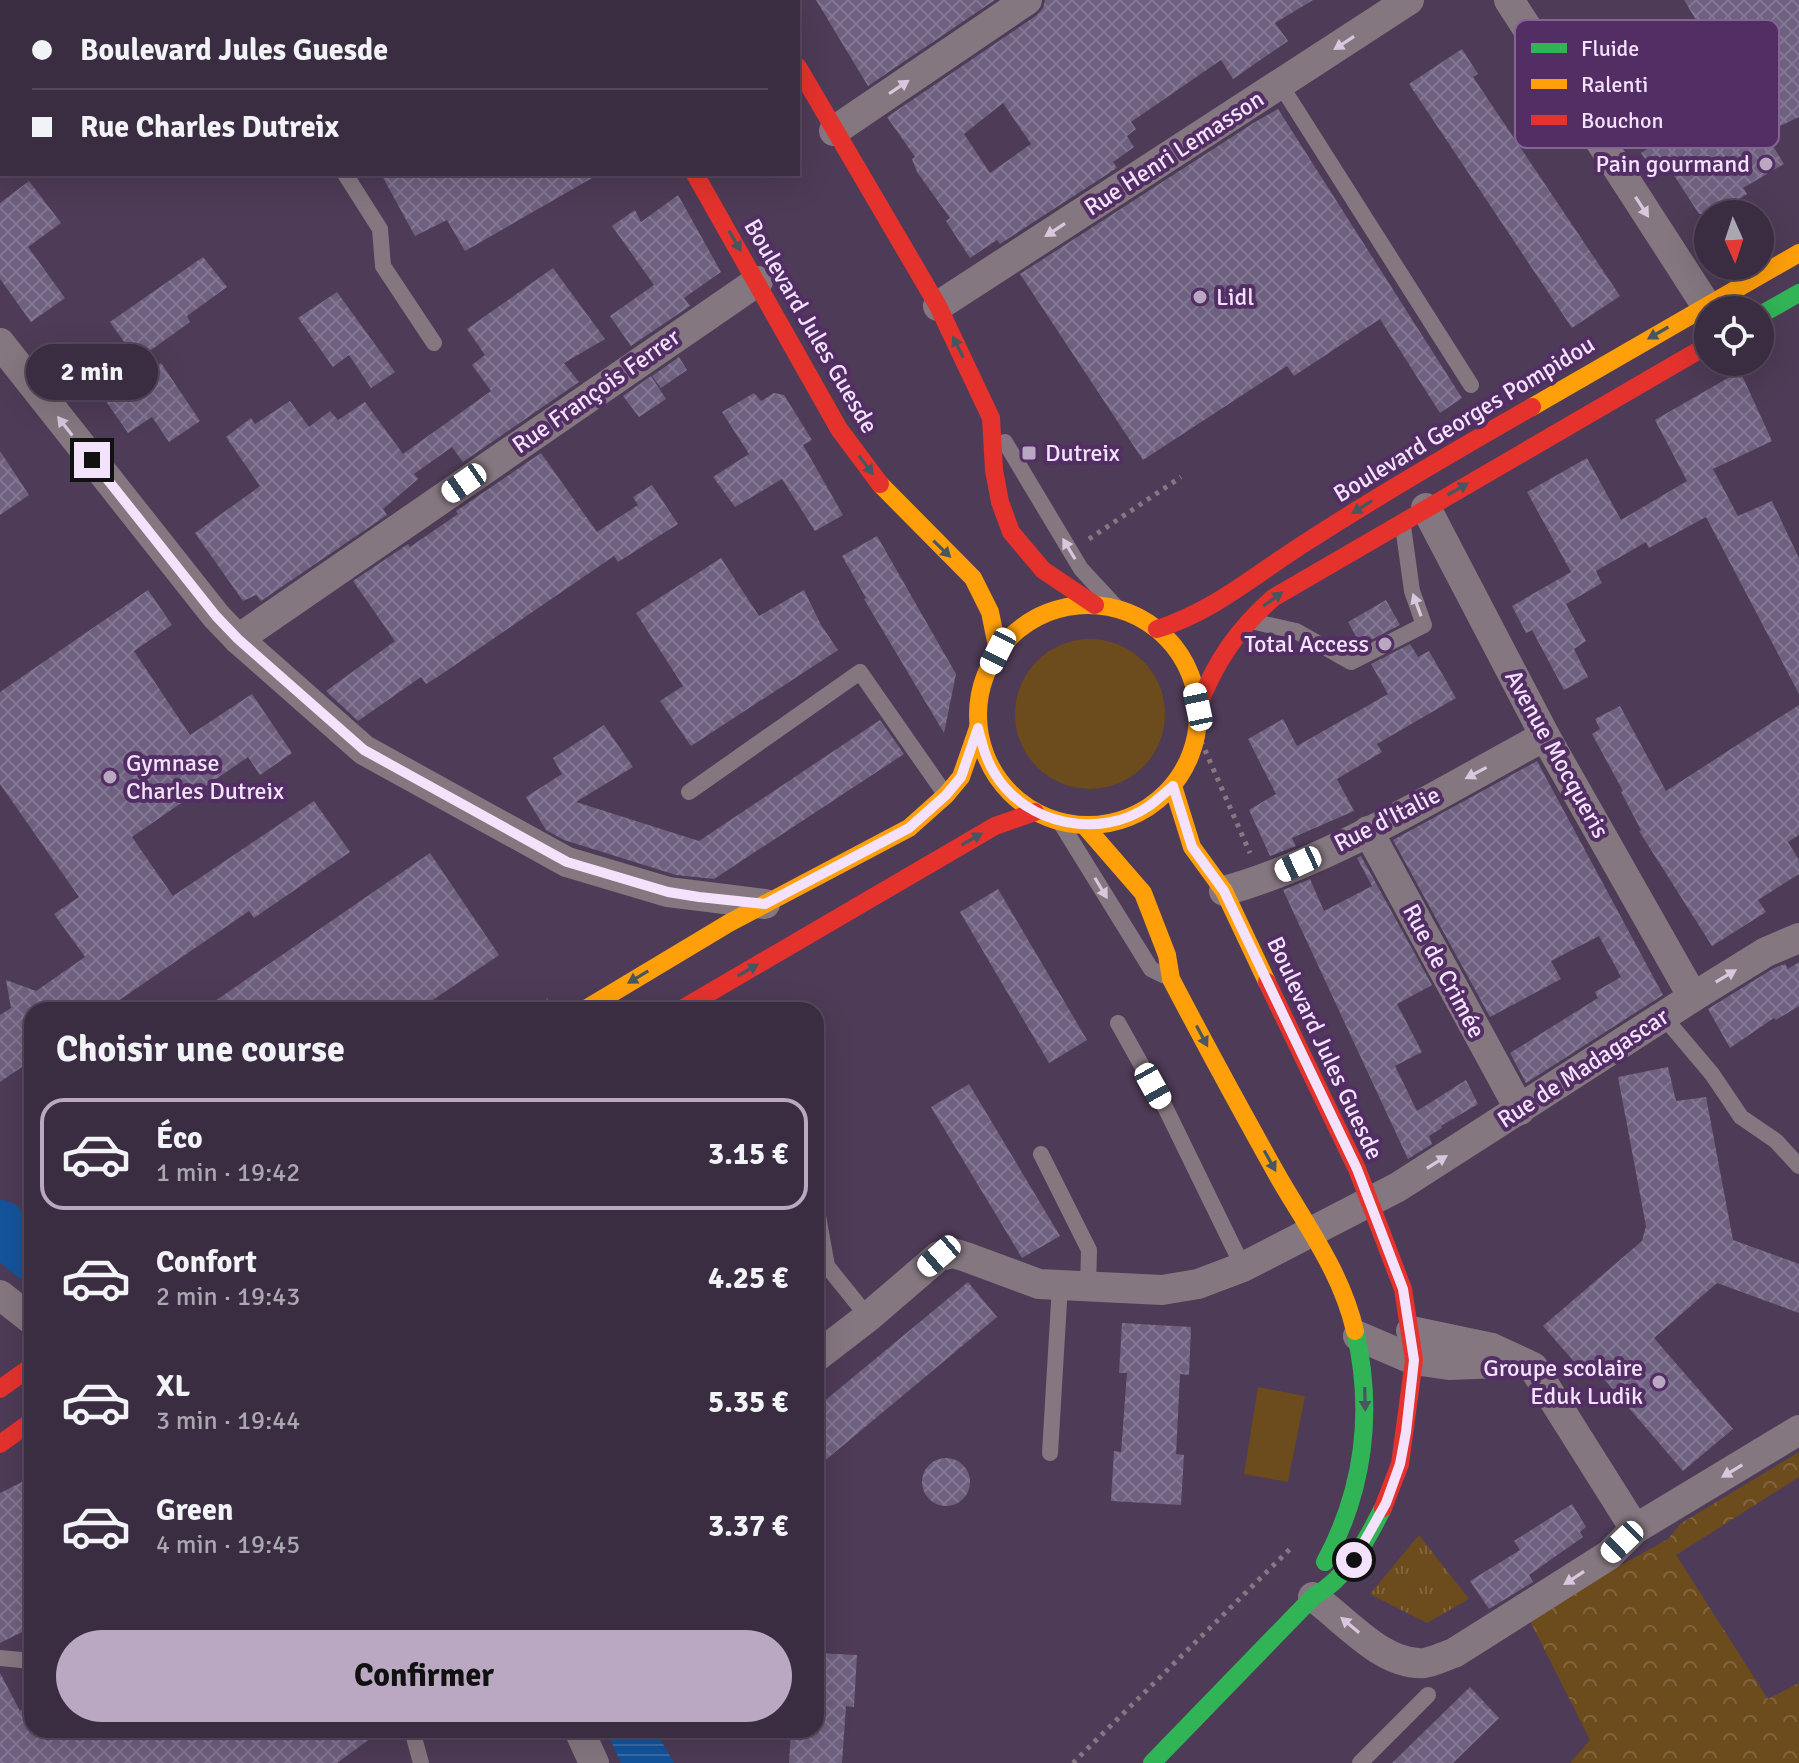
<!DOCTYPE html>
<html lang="fr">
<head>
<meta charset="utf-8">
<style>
  :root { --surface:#3a2c41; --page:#45384c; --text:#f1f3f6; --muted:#aba7b1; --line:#54485a; --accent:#baa8c2 }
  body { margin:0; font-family:Signika,sans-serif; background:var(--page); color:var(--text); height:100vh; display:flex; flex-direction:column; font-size:30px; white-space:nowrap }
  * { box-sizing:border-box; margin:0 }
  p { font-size:26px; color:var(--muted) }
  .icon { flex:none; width:44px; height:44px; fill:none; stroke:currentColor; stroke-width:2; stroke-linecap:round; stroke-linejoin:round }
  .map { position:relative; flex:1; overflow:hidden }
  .drawer { position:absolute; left:24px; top:1002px; width:800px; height:736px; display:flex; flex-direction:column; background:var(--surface); border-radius:24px; box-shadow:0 8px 32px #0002,0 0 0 2px var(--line) }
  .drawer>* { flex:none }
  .guide { position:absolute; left:0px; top:0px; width:800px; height:176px; box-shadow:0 8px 32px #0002,0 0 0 2px var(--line); display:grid; align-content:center; height:176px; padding:0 32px; background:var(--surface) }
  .needle { width:52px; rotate:177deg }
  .buttons { position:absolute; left:1694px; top:200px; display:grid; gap:16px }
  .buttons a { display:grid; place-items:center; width:80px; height:80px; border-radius:50%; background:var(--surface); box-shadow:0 8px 32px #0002,0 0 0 2px var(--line); font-size:40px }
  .end { position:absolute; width:36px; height:36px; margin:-18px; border:10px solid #f4e2fc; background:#111; box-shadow:0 0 0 4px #111 }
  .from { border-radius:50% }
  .bubble { position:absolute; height:56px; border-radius:28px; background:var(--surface); box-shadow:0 8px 32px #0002,0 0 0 2px var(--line); font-size:26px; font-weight:700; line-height:56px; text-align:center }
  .car { position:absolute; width:24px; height:48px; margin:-24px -12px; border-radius:10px; box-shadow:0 0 6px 2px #0007; background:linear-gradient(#fff 24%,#345 0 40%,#fff 0 76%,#345 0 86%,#fff 0) }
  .guide b { display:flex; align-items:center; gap:28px; height:76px; font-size:30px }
  .guide b+b { border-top:2px solid var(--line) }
  .guide i { width:20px; height:20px; background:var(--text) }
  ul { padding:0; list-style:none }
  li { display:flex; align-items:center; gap:24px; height:112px; margin:0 16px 12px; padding:0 16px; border:4px solid transparent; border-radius:24px }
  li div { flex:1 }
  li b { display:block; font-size:30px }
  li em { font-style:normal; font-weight:700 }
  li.selected { border-color:var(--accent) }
  li>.icon { width:72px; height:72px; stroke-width:1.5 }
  h2 { padding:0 32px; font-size:36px; line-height:96px }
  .primary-button { display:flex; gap:16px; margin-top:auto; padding:16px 32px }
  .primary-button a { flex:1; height:92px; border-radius:48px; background:var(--accent); color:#111; font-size:32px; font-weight:700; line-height:92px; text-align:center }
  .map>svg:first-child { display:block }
  .grass { fill:#6c4b1c }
  .forest { fill:url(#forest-crowns) }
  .park { fill:url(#park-tufts) }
  .water { fill:url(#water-rules) }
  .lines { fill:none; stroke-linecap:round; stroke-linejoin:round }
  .river { stroke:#14549c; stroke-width:54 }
  .building { fill:url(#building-cross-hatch); fill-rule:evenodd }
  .path { stroke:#857882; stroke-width:5; stroke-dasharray:4 6; stroke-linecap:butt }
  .lane { stroke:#85777f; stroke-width:16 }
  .street { stroke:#85777f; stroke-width:30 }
  .fast { stroke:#30b455; stroke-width:18 }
  .slow { stroke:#ff9f0a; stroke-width:18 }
  .jam { stroke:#e5322d; stroke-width:18 }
  .oneway { fill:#d8c7dd }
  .oneway2 { fill:#485660 }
  .route { stroke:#f4e2fc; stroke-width:10 }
  .poi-dot { fill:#baa8c2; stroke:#532e64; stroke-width:3 }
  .labels { text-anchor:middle; stroke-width:8; stroke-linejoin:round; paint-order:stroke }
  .street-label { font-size:24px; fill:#f4e2fc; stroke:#532e64 }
  .poi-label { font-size:24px; fill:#f4e2fc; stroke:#532e64; text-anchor:end }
  .key { fill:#532e64; stroke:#836492; stroke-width:2 }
  .key-label { font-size:22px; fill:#f4e2fc }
</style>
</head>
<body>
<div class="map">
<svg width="1799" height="1763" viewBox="0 0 1799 1763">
  <defs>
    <pattern id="forest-crowns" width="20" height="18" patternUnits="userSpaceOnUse" patternTransform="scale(2)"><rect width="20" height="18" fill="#6c4b1c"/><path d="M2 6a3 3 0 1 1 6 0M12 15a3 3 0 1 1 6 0" fill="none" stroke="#82653e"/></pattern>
    <pattern id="park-tufts" width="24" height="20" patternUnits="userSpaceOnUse" patternTransform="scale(2)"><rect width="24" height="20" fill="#6c4b1c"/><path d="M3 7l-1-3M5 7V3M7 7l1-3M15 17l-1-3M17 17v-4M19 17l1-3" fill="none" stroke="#82653e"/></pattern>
    <pattern id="water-rules" width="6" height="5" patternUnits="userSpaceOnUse" patternTransform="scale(2)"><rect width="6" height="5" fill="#14549c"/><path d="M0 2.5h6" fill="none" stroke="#376cab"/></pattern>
    <pattern id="building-cross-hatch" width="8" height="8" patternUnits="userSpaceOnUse" patternTransform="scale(2)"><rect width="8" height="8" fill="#6e607f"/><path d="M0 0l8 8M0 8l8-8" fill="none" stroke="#837692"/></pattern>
  </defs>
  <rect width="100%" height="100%" fill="#4e3b57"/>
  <g class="grass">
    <circle cx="1090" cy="714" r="75"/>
    <polygon points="1258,1387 1305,1396 1288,1482 1244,1474"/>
  </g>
  <polygon class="forest" points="1799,1452 1799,1477 1676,1555 1768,1699 1799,1683 1799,1763 1570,1763 1590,1740 1528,1617 1668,1539 1680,1524"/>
  <polygon class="park" points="1419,1535 1469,1599 1427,1623 1370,1594"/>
  <polygon class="water" points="606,1730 655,1730 674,1763 621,1763"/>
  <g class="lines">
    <polyline class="river" points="0,1227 32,1254"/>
  </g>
  <g class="building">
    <polygon points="816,0 995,0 868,86"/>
    <path d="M 1045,0 L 1313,0 L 1275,23 L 1288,41 L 1233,79 L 1221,60 L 1131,122 L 1136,129 L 1127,136 L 1134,147 L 1113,162 L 1117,168 L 1000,244 L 997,240 L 970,258 L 946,221 L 950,218 L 917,172 L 912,159 L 915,157 L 887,117 L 1037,15 L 1043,8 ZM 1003,103 L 1031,144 L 990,173 L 964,134 Z"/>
    <polygon points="1684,0 1799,0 1799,117 1765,133 1784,164 1743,188 1747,194 1735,202 1743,214 1699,214 1668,166 1656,174 1641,153 1655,144 1618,86 1653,63 1691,120 1738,90"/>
    <polygon points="1462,49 1478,74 1473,77 1620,296 1572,328 1409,84"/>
    <polygon points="1278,109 1462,398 1440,413 1380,319 1294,376 1287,366 1143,460 1020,274 1255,122"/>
    <polygon points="381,174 599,174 465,251 447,220 415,236"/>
    <polygon points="29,181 61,223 28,247 65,298 31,322 0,279 0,203"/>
    <polygon points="678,195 721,272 684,298 690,306 631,346 610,316 654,285 612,226 635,210 641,222"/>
    <polygon points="203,257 227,287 187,316 190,322 137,360 110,322"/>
    <polygon points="553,268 605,339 564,363 579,382 463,462 452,447 414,474 418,479 383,509 387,515 261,601 256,595 243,601 195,533 260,486 226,437 251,418 255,424 290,401 309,427 330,411 338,420 365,402 403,454 491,391 472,365 485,355 467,329"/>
    <polygon points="337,292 395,372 371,388 349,355 333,367 298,318"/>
    <polygon points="679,357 687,370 661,388 652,376"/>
    <polygon points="161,363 200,421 169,442 152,417 128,433 105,400"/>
    <polygon points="1740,371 1772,441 1713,469 1738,516 1772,501 1799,558 1799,694 1706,517 1649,548 1646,542 1596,571 1602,583 1566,604 1586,641 1574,649 1588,677 1564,690 1532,630 1526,633 1512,606 1571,572 1527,492 1587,458 1621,520 1687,481 1655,420"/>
    <polygon points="651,376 666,399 639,417 623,396"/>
    <polygon points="754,393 761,401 774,393 784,395 812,440 803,445 843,515 815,531 782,479 735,507 713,477 749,454 722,412"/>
    <polygon points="0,451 29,495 0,515"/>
    <polygon points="541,453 597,532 638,505 633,497 652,485 678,524 618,562 614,556 439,676 426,684 421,677 358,721 326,691 395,641 353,581 408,544 410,547 458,514 456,511"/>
    <polygon points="877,536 956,674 944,733 864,599 866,598 842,556"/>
    <polygon points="721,558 759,616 804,590 821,625 838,650 691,746 660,701 683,686 636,613"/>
    <polygon points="148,590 172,625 134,651 190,735 252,694 292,753 260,775 248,757 132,837 173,896 314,801 350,852 254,918 249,911 105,1010 32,1010 32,1060 0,1082 0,1015 11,1008 6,980 36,991 85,957 54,914 79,897 0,784 0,692"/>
    <polygon points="1386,600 1400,625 1361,645 1348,622"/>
    <polygon points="1410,644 1418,657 1429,651 1456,698 1377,744 1382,752 1337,779 1354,811 1292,838 1296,846 1270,856 1249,810 1276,794 1248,739 1283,719 1297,746 1388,694 1371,664"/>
    <polygon points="1799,705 1799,835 1788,842 1799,860 1799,874 1758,900 1766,912 1712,946 1639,831 1641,830 1621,792 1623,791 1592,734 1600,729 1595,719 1620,706 1666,791"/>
    <polygon points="880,720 904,754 714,879 676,875 564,840 546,830 526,797 562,774 553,758 604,725 633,767 576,802 699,841"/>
    <polygon points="1537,761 1663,995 1526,1083 1510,1053 1598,998 1595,992 1621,977 1599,936 1551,961 1561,979 1490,1017 1393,840"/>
    <polygon points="430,853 499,955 418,1010 202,1010"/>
    <polygon points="1361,856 1432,985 1397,1004 1422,1052 1395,1066 1417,1111 1466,1080 1478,1104 1441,1126 1442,1128 1429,1136 1432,1144 1408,1159 1283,890 1310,879 1324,911 1372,886 1357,858"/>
    <polygon points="998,889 1087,1040 1049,1063 960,912"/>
    <polygon points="1799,962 1799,1006 1776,1020 1774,1018 1730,1048 1708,1009 1774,968 1785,964 1788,969"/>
    <polygon points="1668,1067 1676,1101 1706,1097 1733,1240 1799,1264 1799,1313 1717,1283 1654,1338 1733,1429 1683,1471 1598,1372 1589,1379 1543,1326 1642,1241 1646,1226 1618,1077"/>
    <polygon points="969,1084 1060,1236 1022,1258 931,1107"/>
    <polygon points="968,1282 997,1317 816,1468 816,1408"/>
    <polygon points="1122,1323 1191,1327 1189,1375 1180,1374 1176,1454 1184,1455 1181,1505 1111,1501 1114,1451 1121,1452 1127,1373 1119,1373"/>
    <circle cx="946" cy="1482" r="24"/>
    <polygon points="32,1477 32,1627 0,1643 0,1493"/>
    <polygon points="1572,1504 1586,1527 1580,1532 1583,1537 1529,1575 1533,1582 1489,1609 1470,1581 1520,1550 1514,1541"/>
    <polygon points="816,1653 857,1655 854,1707 846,1706 842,1763 789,1763 791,1730 816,1730"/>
    <polygon points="0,1673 20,1711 32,1705 32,1730 382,1730 337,1763 0,1763"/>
    <polygon points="1470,1687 1499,1718 1453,1763 1392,1763"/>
  </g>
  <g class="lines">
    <g class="path">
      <polyline points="1089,539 1181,477"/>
      <polyline points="1201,741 1250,853"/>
      <polyline points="530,1010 548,1000"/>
      <polyline points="1073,1763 1290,1549"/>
    </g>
    <g class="lane">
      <polyline points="459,2 462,0"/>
      <polyline points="1280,84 1471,385"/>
      <polyline points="345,174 380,229 383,266 434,343"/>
      <polyline points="1005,442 1081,569 1118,609"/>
      <polyline points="1255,622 1296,631 1351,662 1424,625 1412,591 1403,526"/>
      <polyline points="689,792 860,672 945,794"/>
      <polyline points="1060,822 1151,969 1163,975"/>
      <polyline points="776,1008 776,1010"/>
      <polyline points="1663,1016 1712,1074 1741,1117 1776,1141 1799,1166"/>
      <polyline points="1118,1023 1165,1107 1243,1267"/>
      <polyline points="1041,1154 1089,1250 1088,1287"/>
      <polyline points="816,1205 827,1266 868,1317"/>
      <polyline points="1050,1453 1060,1285"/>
      <polyline points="0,1658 32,1661"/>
      <polyline points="412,1730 421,1763"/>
      <polyline points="1360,1763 1428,1695"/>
    </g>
    <g class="street">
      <polyline points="1509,0 1706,305"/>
      <polyline points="197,2 200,0"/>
      <polyline points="834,131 1027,0"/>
      <polyline points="0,158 2,156"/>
      <polyline points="938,306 1409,0"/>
      <polyline points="0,343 216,616 238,639 364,750 567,862 668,892 765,904"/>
      <polyline points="1426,508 1545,736 1693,997"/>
      <polyline points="238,639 758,281"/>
      <polyline points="1368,831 1520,1110"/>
      <path d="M 1224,891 C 1332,861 1446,789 1545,736"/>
      <polyline points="0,1295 32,1320"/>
      <polyline points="1411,1331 1492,1348 1533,1367 1635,1529"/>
      <polyline points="1358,1336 1414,1360 1449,1365 1500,1363"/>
      <polyline points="816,1357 868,1317 939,1256 953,1253 966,1257 1039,1284 1162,1290 1198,1284 1243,1267 1398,1187 1693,997 1766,952 1799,938"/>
      <path d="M 1313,1597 C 1345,1619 1382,1666 1424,1663 C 1434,1662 1444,1656 1454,1653 L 1609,1555 L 1635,1529 L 1799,1430"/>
      <polyline points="579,1730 594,1763"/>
    </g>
    <g class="fast">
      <polyline points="1760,315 1799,293"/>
      <path d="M 1325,1562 C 1364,1490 1374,1411 1355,1331"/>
      <path d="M 1152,1763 L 1313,1597 C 1348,1577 1365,1543 1383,1508"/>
    </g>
    <g class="slow">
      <polyline points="760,0 761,2"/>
      <polyline points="1532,407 1799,253"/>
      <polyline points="880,484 973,578 990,612 998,651"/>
      <circle cx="1088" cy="715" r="110"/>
      <polyline points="1173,786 1192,847 1224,891 1267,982"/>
      <path d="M 1084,825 L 1143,893 L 1167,955 L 1171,979 C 1206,1046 1242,1112 1279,1178 C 1308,1228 1342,1274 1355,1331"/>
      <polyline points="584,1010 729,923 909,828 946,795 961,777 978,728"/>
    </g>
    <g class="jam">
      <polyline points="595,0 597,2"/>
      <polyline points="798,67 938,306 991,418 994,470 1000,502 1011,532 1043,570 1095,605"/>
      <polyline points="695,174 839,429 880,484"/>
      <path d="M 1157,629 C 1213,612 1256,574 1305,543 C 1379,495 1455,451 1532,407"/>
      <path d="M 1198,707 C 1215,662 1237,630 1273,598 L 1708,345"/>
      <polyline points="1267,982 1357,1169 1403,1289 1414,1360 1400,1464 1383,1508"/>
      <polyline points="680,1010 995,826 1035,812"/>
      <polyline points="0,1389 32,1366"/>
      <polyline points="0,1444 32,1421"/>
    </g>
  </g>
  <defs><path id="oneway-solid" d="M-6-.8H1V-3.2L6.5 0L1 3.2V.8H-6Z" transform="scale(2)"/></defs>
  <g class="oneway">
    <use href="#oneway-solid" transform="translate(1344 43) rotate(147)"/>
    <use href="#oneway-solid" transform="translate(899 87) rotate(-34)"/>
    <use href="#oneway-solid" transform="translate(1642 207) rotate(57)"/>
    <use href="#oneway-solid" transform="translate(1055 230) rotate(147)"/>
    <use href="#oneway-solid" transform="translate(65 426) rotate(-128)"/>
    <use href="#oneway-solid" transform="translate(1069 549) rotate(-121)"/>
    <use href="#oneway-solid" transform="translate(1417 605) rotate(-110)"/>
    <use href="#oneway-solid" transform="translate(1476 773) rotate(152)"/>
    <use href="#oneway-solid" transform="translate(1101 888) rotate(59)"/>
    <use href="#oneway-solid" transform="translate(1726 976) rotate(-31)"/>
    <use href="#oneway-solid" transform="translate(1437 1162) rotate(-32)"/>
    <use href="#oneway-solid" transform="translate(1732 1471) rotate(149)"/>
    <use href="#oneway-solid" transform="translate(1574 1578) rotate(147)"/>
    <use href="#oneway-solid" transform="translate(1350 1625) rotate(-140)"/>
  </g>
  <g class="oneway2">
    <use href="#oneway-solid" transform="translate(735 241) rotate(60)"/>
    <use href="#oneway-solid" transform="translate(1658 333) rotate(150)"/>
    <use href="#oneway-solid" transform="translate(958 347) rotate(-116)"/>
    <use href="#oneway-solid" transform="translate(866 465) rotate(53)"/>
    <use href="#oneway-solid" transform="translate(1458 489) rotate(-30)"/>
    <use href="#oneway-solid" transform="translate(1362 507) rotate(148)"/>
    <use href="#oneway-solid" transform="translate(942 549) rotate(44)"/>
    <use href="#oneway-solid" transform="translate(1273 599) rotate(-36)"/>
    <use href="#oneway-solid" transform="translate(972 839) rotate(-30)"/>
    <use href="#oneway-solid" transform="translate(748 970) rotate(-30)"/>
    <use href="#oneway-solid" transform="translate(638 977) rotate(149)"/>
    <use href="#oneway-solid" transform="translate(1202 1036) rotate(62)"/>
    <use href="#oneway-solid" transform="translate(1270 1161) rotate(61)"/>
    <use href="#oneway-solid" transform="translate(1365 1399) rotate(89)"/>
  </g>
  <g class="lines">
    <path class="route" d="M 92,460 L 216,616 L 238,639 L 364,750 L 567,862 L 668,892 L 699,897 L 765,904 L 909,828 L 946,795 L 961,777 L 978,728 C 982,744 986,760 995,774 C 1026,825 1100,840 1149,806 C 1157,800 1165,793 1173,786 L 1192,847 L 1224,891 L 1357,1169 L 1403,1289 L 1414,1360 L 1406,1432 L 1400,1464 L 1386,1503 L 1354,1560"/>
  </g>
  <g class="poi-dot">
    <circle cx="1766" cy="164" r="8"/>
    <circle cx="1200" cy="297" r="8"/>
    <rect x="1021" y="445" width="16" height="16" rx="4"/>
    <circle cx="1385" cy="644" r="8"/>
    <circle cx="110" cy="777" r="8"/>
    <circle cx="1659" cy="1382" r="8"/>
  </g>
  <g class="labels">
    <g class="street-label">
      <text transform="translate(1174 153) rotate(-33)" y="8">Rue Henri Lemasson</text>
      <text transform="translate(811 326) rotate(60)" y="8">Boulevard Jules Guesde</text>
      <text transform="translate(596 391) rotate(-35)" y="8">Rue François Ferrer</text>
      <text transform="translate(1464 419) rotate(-31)" y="8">Boulevard Georges Pompidou</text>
      <text transform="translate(1557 754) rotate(61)" y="8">Avenue Mocqueris</text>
      <text transform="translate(1387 819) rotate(-27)" y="8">Rue d'Italie</text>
      <text transform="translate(1444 971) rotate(62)" y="8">Rue de Crimée</text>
      <text transform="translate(1325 1048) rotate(65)" y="8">Boulevard Jules Guesde</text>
      <text transform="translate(1583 1068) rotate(-33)" y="8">Rue de Madagascar</text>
    </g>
    <g class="poi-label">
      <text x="1750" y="172">Pain gourmand</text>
      <text x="1216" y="305" text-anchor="start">Lidl</text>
      <text x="1045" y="461" text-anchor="start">Dutreix</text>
      <text x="1369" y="652">Total Access</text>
      <text x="126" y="771" text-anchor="start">Gymnase<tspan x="126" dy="28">Charles Dutreix</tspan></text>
      <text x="1643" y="1376">Groupe scolaire<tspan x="1643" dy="28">Eduk Ludik</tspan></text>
    </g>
  </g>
  <rect x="1515" y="20" width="264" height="128" rx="12" class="key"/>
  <rect x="1531" y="43" width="36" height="10" fill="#30b455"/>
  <rect x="1531" y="79" width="36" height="10" fill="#ff9f0a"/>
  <rect x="1531" y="115" width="36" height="10" fill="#e5322d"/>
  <g class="key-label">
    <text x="1581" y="56">Fluide</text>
    <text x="1581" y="92">Ralenti</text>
    <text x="1581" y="128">Bouchon</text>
  </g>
</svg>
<div class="buttons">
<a><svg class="needle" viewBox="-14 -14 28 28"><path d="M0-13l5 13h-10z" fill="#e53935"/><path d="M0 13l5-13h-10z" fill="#aba7b1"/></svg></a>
<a><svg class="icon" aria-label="locate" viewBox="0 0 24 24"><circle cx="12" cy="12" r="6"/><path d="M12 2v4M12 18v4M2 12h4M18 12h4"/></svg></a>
</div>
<i class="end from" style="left:1354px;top:1560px"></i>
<i class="end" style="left:92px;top:460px"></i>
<div class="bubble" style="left:26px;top:344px;width:132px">2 min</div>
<i class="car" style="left:464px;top:483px;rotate:235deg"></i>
<i class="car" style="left:998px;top:651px;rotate:207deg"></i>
<i class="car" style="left:1198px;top:707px;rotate:348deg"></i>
<i class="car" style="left:1298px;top:864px;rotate:245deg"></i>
<i class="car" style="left:1153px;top:1086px;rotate:151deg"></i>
<i class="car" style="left:939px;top:1256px;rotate:229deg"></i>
<i class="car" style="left:1622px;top:1542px;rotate:226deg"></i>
<div class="guide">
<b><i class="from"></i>Boulevard Jules Guesde</b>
<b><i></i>Rue Charles Dutreix</b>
</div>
<section class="drawer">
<h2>Choisir une course</h2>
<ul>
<li class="selected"><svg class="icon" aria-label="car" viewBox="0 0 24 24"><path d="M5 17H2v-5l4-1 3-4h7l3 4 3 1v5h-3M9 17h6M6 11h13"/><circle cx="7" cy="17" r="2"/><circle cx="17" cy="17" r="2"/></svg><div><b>Éco</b><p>1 min · 19:42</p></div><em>3.15 €</em></li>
<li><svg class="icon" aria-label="car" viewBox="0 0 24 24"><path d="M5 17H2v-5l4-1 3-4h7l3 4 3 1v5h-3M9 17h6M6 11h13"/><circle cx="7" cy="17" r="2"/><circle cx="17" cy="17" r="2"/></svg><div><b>Confort</b><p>2 min · 19:43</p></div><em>4.25 €</em></li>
<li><svg class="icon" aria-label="car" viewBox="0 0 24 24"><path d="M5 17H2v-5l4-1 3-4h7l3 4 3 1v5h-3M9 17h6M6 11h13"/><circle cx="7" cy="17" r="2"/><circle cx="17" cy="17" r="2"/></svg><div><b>XL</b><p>3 min · 19:44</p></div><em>5.35 €</em></li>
<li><svg class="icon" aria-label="car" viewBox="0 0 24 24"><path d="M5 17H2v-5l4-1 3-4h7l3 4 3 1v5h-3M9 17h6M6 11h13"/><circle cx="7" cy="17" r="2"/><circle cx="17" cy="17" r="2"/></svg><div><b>Green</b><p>4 min · 19:45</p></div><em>3.37 €</em></li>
</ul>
<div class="primary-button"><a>Confirmer</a></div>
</section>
</div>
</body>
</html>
